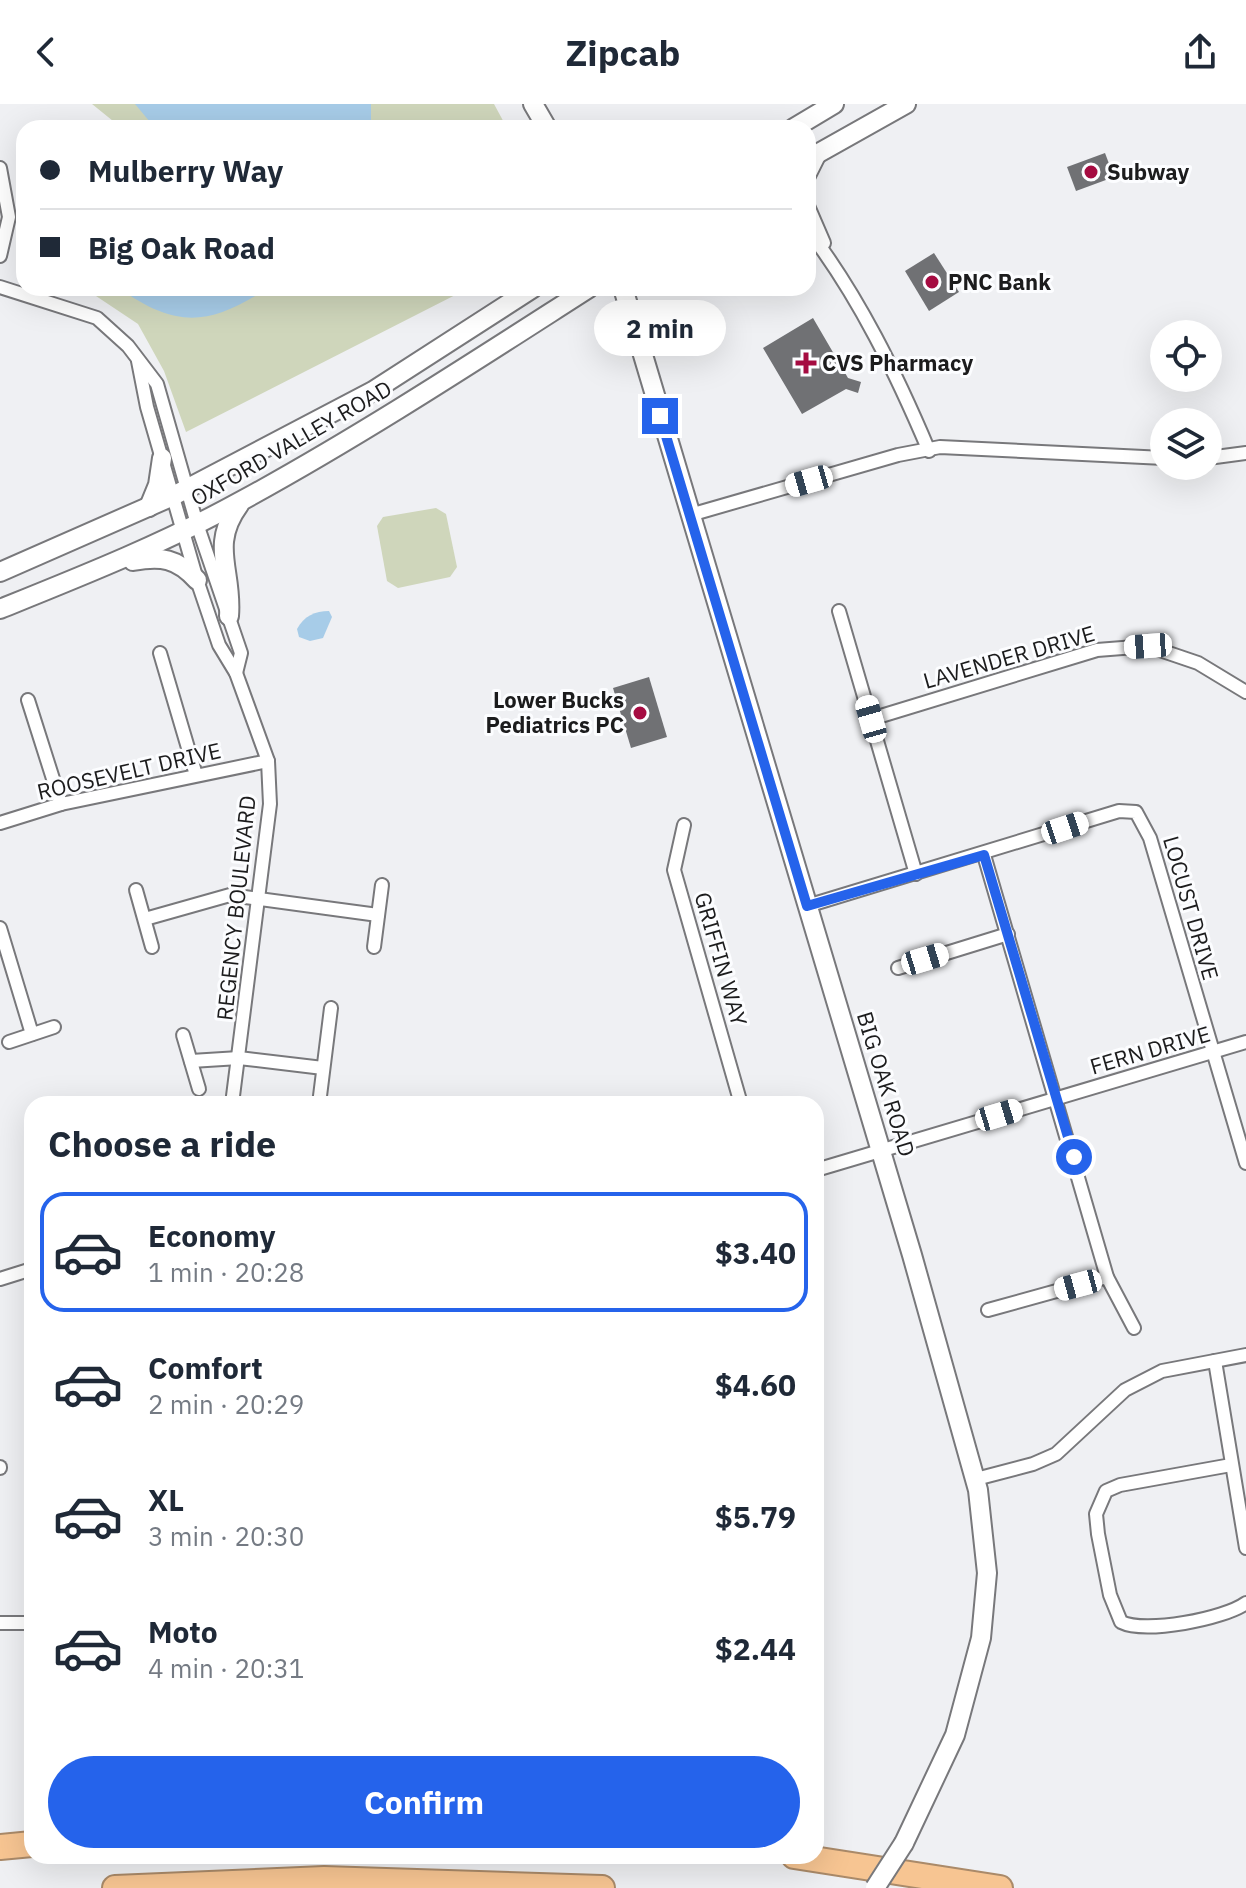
<!DOCTYPE html>
<html lang="en">
<head>
<meta charset="utf-8">
<style>
  :root { --surface:#fff; --page:#f2f2f3; --text:#1f2937; --muted:#747a83; --line:#e0e1e3; --accent:#2563eb }
  body { margin:0; font-family:"IBM Plex Sans",sans-serif; background:var(--page); color:var(--text); height:100vh; display:flex; flex-direction:column; font-size:30px; white-space:nowrap }
  * { box-sizing:border-box; margin:0 }
  p { font-size:26px; color:var(--muted) }
  .icon { flex:none; width:44px; height:44px; fill:none; stroke:currentColor; stroke-width:2; stroke-linecap:round; stroke-linejoin:round }
  .map { position:relative; flex:1; overflow:hidden }
  .panel { position:absolute; left:24px; top:992px; width:800px; height:768px; display:flex; flex-direction:column; background:var(--surface); border-radius:24px; box-shadow:0 8px 32px #0002 }
  .panel>* { flex:none }
  .guide { position:absolute; left:16px; top:16px; width:800px; height:176px; border-radius:24px; box-shadow:0 8px 32px #0002; display:grid; align-content:center; height:176px; padding:0 24px; background:var(--surface) }
  .controls { position:absolute; left:1150px; top:216px; display:grid; gap:16px }
  .controls a { display:grid; place-items:center; width:72px; height:72px; border-radius:50%; background:var(--surface); box-shadow:0 8px 32px #0002; font-size:40px }
  .end { position:absolute; width:36px; height:36px; margin:-18px; border:10px solid #2563eb; background:#fff; box-shadow:0 0 0 4px #fff }
  .from { border-radius:50% }
  .bubble { position:absolute; height:56px; border-radius:28px; background:var(--surface); box-shadow:0 8px 32px #0002; font-size:26px; font-weight:700; line-height:56px; text-align:center }
  .car { position:absolute; width:24px; height:48px; margin:-24px -12px; border-radius:10px; box-shadow:0 0 6px 2px #0007; background:linear-gradient(#fff 24%,#345 0 40%,#fff 0 76%,#345 0 86%,#fff 0) }
  .guide b { display:flex; align-items:center; gap:28px; height:76px; font-size:30px }
  .guide b+b { border-top:2px solid var(--line) }
  .guide i { width:20px; height:20px; background:var(--text) }
  ul { padding:0; list-style:none }
  li { display:flex; align-items:center; gap:24px; height:120px; margin:0 16px 12px; padding:0 8px; border:4px solid transparent; border-radius:24px }
  li div { flex:1 }
  li b { display:block; font-size:30px }
  li em { font-style:normal; font-weight:700 }
  li.on { border-color:var(--accent) }
  li>.icon { width:72px; height:72px; stroke-width:1.5 }
  h2 { padding:0 24px; font-size:36px; line-height:96px }
  .button { display:flex; gap:16px; margin-top:auto; padding:16px 24px }
  .button a { flex:1; height:92px; border-radius:48px; background:var(--accent); color:#fff; font-size:32px; font-weight:700; line-height:92px; text-align:center }
  header { display:flex; justify-content:space-between; align-items:center; height:104px; padding:0 24px; background:var(--surface); font-size:36px; font-weight:700 }
  .map>svg:first-child { display:block }
  .green { fill:#cfd6bb }
  .water { fill:#a7cce8 }
  .building { fill:#707174 }
  .lines { fill:none; stroke-linecap:round; stroke-linejoin:round }
  .street-casing { stroke:#78787b; stroke-width:16 }
  .secondary-casing { stroke:#78787b; stroke-width:22 }
  .highway-casing { stroke:#aa8a69; stroke-width:28 }
  .street { stroke:#fff; stroke-width:12 }
  .secondary { stroke:#fff; stroke-width:18 }
  .highway { stroke:#f7c592; stroke-width:24 }
  .secondary-bridge-casing { stroke:#78787b; stroke-width:22; stroke-linecap:butt }
  .secondary-bridge { stroke:#fff; stroke-width:18 }
  .route { stroke:#2563eb; stroke-width:10 }
  .poi-dot { fill:#a50b41; stroke:#fcfdff; stroke-width:3 }
  .labels { text-anchor:middle; stroke-width:6; stroke-linejoin:round; paint-order:stroke }
  .poi-label { font-size:22px; font-weight:bold; fill:#1c1c1d; stroke:#fcfdff; text-anchor:start }
  .street-label { font-size:22px; fill:#1c1c1d; stroke:#fcfdff }
</style>
</head>
<body>
<header><svg class="icon" aria-label="back" viewBox="0 0 24 24"><path d="M15 5l-7 7 7 7"/></svg>Zipcab<svg class="icon" aria-label="share" viewBox="0 0 24 24"><path d="M12 15V3M7 8l5-5 5 5M5 13v7h14v-7"/></svg></header>
<div class="map">
<svg width="1246" height="1784" viewBox="0 0 1246 1784">
  <rect width="100%" height="100%" fill="#eff0f3"/>
  <g class="green">
    <polygon points="92,0 494,0 507,24 115,24 113,17"/>
    <polygon points="84,184 469,184 186,328 164,267 138,220"/>
    <polygon points="436,404 446,410 457,463 450,473 398,484 387,477 377,422 383,413"/>
  </g>
  <g class="water">
    <polygon points="135,0 371,0 371,24 155,24"/>
    <path d="M 119,184 L 268,184 C 210,222 176,225 119,184 Z"/>
    <path d="M 329,507 L 332,513 L 323,534 L 310,537 L 299,533 L 297,525 C 304,512 315,507 329,507 Z"/>
  </g>
  <g class="building">
    <polygon points="1105,49 1114,73 1076,87 1067,63"/>
    <polygon points="934,149 959,188 929,207 905,167"/>
    <polygon points="813,214 848,274 861,278 858,289 846,285 802,310 763,244"/>
    <polygon points="649,573 667,633 631,644 613,584"/>
  </g>
  <g class="lines">
    <defs>
      <g id="street">
        <polyline points="0,64 9,113 0,152"/>
        <polyline points="808,74 821,48"/>
        <polyline points="808,102 824,139"/>
        <path d="M 808,126 C 859,193 896,269 929,347"/>
        <polyline points="0,183 97,214 128,242 157,280 197,420 241,549 236,569"/>
        <polyline points="138,257 147,303 197,476 219,541 236,569 268,657 270,700 232,1000"/>
        <polyline points="1208,354 1246,349"/>
        <polyline points="690,411 898,351 940,343 1164,354"/>
        <polyline points="839,507 916,770"/>
        <polyline points="160,549 196,671"/>
        <polyline points="28,596 61,700"/>
        <polyline points="871,615 1097,546 1148,542 1198,559 1246,588"/>
        <polyline points="0,719 61,700 268,657"/>
        <polyline points="684,721 674,766 741,1000"/>
        <polyline points="984,751 1107,1173 1134,1224"/>
        <polyline points="136,786 152,843"/>
        <polyline points="807,802 1119,707 1136,708 1150,734 1246,1059"/>
        <polyline points="145,815 230,791 378,811"/>
        <polyline points="0,824 32,930"/>
        <polyline points="374,843 382,781"/>
        <polyline points="898,864 1008,830"/>
        <polyline points="183,931 199,985"/>
        <polyline points="9,938 54,923"/>
        <polyline points="191,957 239,954 323,964"/>
        <polyline points="319,1000 331,904"/>
        <polyline points="816,1066 1246,938"/>
        <polyline points="0,1175 32,1165"/>
        <polyline points="988,1206 1107,1173"/>
        <polyline points="1215,1257 1246,1444"/>
        <polyline points="816,1267 816,1302"/>
        <path d="M 1231,1361 L 1120,1381 L 1106,1387 L 1096,1410 L 1098,1430 L 1110,1491 L 1121,1518 C 1145,1530 1224,1515 1246,1499"/>
        <polyline points="0,1363 0,1364"/>
        <polyline points="976,1375 1033,1360 1056,1350 1125,1286 1162,1267 1246,1251"/>
        <polyline points="0,1519 32,1519"/>
      </g>
      <g id="secondary">
        <polyline points="533,0 547,24"/>
        <polyline points="794,24 834,0"/>
        <polyline points="808,55 906,0"/>
        <polyline points="623,184 912,1151 978,1386 987,1469 981,1534 955,1631 904,1739"/>
        <polyline points="149,403 158,381 162,354"/>
        <path d="M 133,457 C 161,452 177,454 197,476"/>
        <polyline points="0,468 173,392 373,287 533,184"/>
        <path d="M 0,505 C 82,472 165,439 243,396 C 362,331 475,257 589,184"/>
        <path d="M 229,512 C 233,467 209,442 239,401"/>
      </g>
      <g id="highway">
        <polyline points="0,1743 32,1740"/>
        <polyline points="794,1752 1000,1784"/>
        <polyline points="115,1784 324,1775 602,1784"/>
      </g>
    </defs>
    <use href="#street" class="street-casing"/>
    <use href="#secondary" class="secondary-casing"/>
    <use href="#highway" class="highway-casing"/>
    <use href="#street" class="street"/>
    <use href="#secondary" class="secondary"/>
    <use href="#highway" class="highway"/>
    <defs>
      <polyline id="secondary-bridge" points="875,1784 904,1739"/>
    </defs>
    <use href="#secondary-bridge" class="secondary-bridge-casing"/>
    <use href="#secondary-bridge" class="secondary-bridge"/>
  </g>
  <g class="lines">
    <polyline class="route" points="660,312 807,802 984,751 1074,1053"/>
  </g>
  <g class="poi-dot">
    <circle cx="1091" cy="68" r="8"/>
    <circle cx="932" cy="178" r="8"/>
    <path d="M802 247h8v8h8v8h-8v8h-8v-8h-8v-8h8z"/>
    <circle cx="640" cy="609" r="8"/>
  </g>
  <g class="labels">
    <g class="poi-label">
      <text x="1107" y="76">Subway</text>
      <text x="948" y="186">PNC Bank</text>
      <text x="822" y="267">CVS Pharmacy</text>
      <text x="624" y="604" text-anchor="end">Lower Bucks<tspan x="624" dy="25">Pediatrics PC</tspan></text>
    </g>
    <g class="street-label">
      <text transform="translate(291 339) rotate(-30)" y="8">OXFORD VALLEY ROAD</text>
      <text transform="translate(1009 553) rotate(-16)" y="8">LAVENDER DRIVE</text>
      <text transform="translate(129 667) rotate(-13)" y="8">ROOSEVELT DRIVE</text>
      <text transform="translate(236 804) rotate(-84)" y="8">REGENCY BOULEVARD</text>
      <text transform="translate(1191 804) rotate(74)" y="8">LOCUST DRIVE</text>
      <text transform="translate(721 855) rotate(74)" y="8">GRIFFIN WAY</text>
      <text transform="translate(1150 946) rotate(-16)" y="8">FERN DRIVE</text>
      <text transform="translate(886 980) rotate(73)" y="8">BIG OAK ROAD</text>
    </g>
  </g>
</svg>
<div class="controls">
<a><svg class="icon" aria-label="locate" viewBox="0 0 24 24"><circle cx="12" cy="12" r="6"/><path d="M12 2v4M12 18v4M2 12h4M18 12h4"/></svg></a>
<a><svg class="icon" aria-label="layers" viewBox="0 0 24 24"><path d="M12 4l9 5-9 5-9-5zM3 14l9 5 9-5"/></svg></a>
</div>
<i class="end from" style="left:1074px;top:1053px"></i>
<i class="end" style="left:660px;top:312px"></i>
<div class="bubble" style="left:594px;top:196px;width:132px">2 min</div>
<i class="car" style="left:809px;top:377px;rotate:254deg"></i>
<i class="car" style="left:1148px;top:542px;rotate:266deg"></i>
<i class="car" style="left:871px;top:615px;rotate:344deg"></i>
<i class="car" style="left:1065px;top:724px;rotate:72deg"></i>
<i class="car" style="left:925px;top:855px;rotate:73deg"></i>
<i class="car" style="left:999px;top:1011px;rotate:73deg"></i>
<i class="car" style="left:1078px;top:1181px;rotate:255deg"></i>
<div class="guide">
<b><i class="from"></i>Mulberry Way</b>
<b><i></i>Big Oak Road</b>
</div>
<section class="panel">
<h2>Choose a ride</h2>
<ul>
<li class="on"><svg class="icon" aria-label="car" viewBox="0 0 24 24"><path d="M5 17H2v-5l4-1 3-4h7l3 4 3 1v5h-3M9 17h6M6 11h13"/><circle cx="7" cy="17" r="2"/><circle cx="17" cy="17" r="2"/></svg><div><b>Economy</b><p>1 min · 20:28</p></div><em>$3.40</em></li>
<li><svg class="icon" aria-label="car" viewBox="0 0 24 24"><path d="M5 17H2v-5l4-1 3-4h7l3 4 3 1v5h-3M9 17h6M6 11h13"/><circle cx="7" cy="17" r="2"/><circle cx="17" cy="17" r="2"/></svg><div><b>Comfort</b><p>2 min · 20:29</p></div><em>$4.60</em></li>
<li><svg class="icon" aria-label="car" viewBox="0 0 24 24"><path d="M5 17H2v-5l4-1 3-4h7l3 4 3 1v5h-3M9 17h6M6 11h13"/><circle cx="7" cy="17" r="2"/><circle cx="17" cy="17" r="2"/></svg><div><b>XL</b><p>3 min · 20:30</p></div><em>$5.79</em></li>
<li><svg class="icon" aria-label="car" viewBox="0 0 24 24"><path d="M5 17H2v-5l4-1 3-4h7l3 4 3 1v5h-3M9 17h6M6 11h13"/><circle cx="7" cy="17" r="2"/><circle cx="17" cy="17" r="2"/></svg><div><b>Moto</b><p>4 min · 20:31</p></div><em>$2.44</em></li>
</ul>
<div class="button"><a>Confirm</a></div>
</section>
</div>
</body>
</html>
